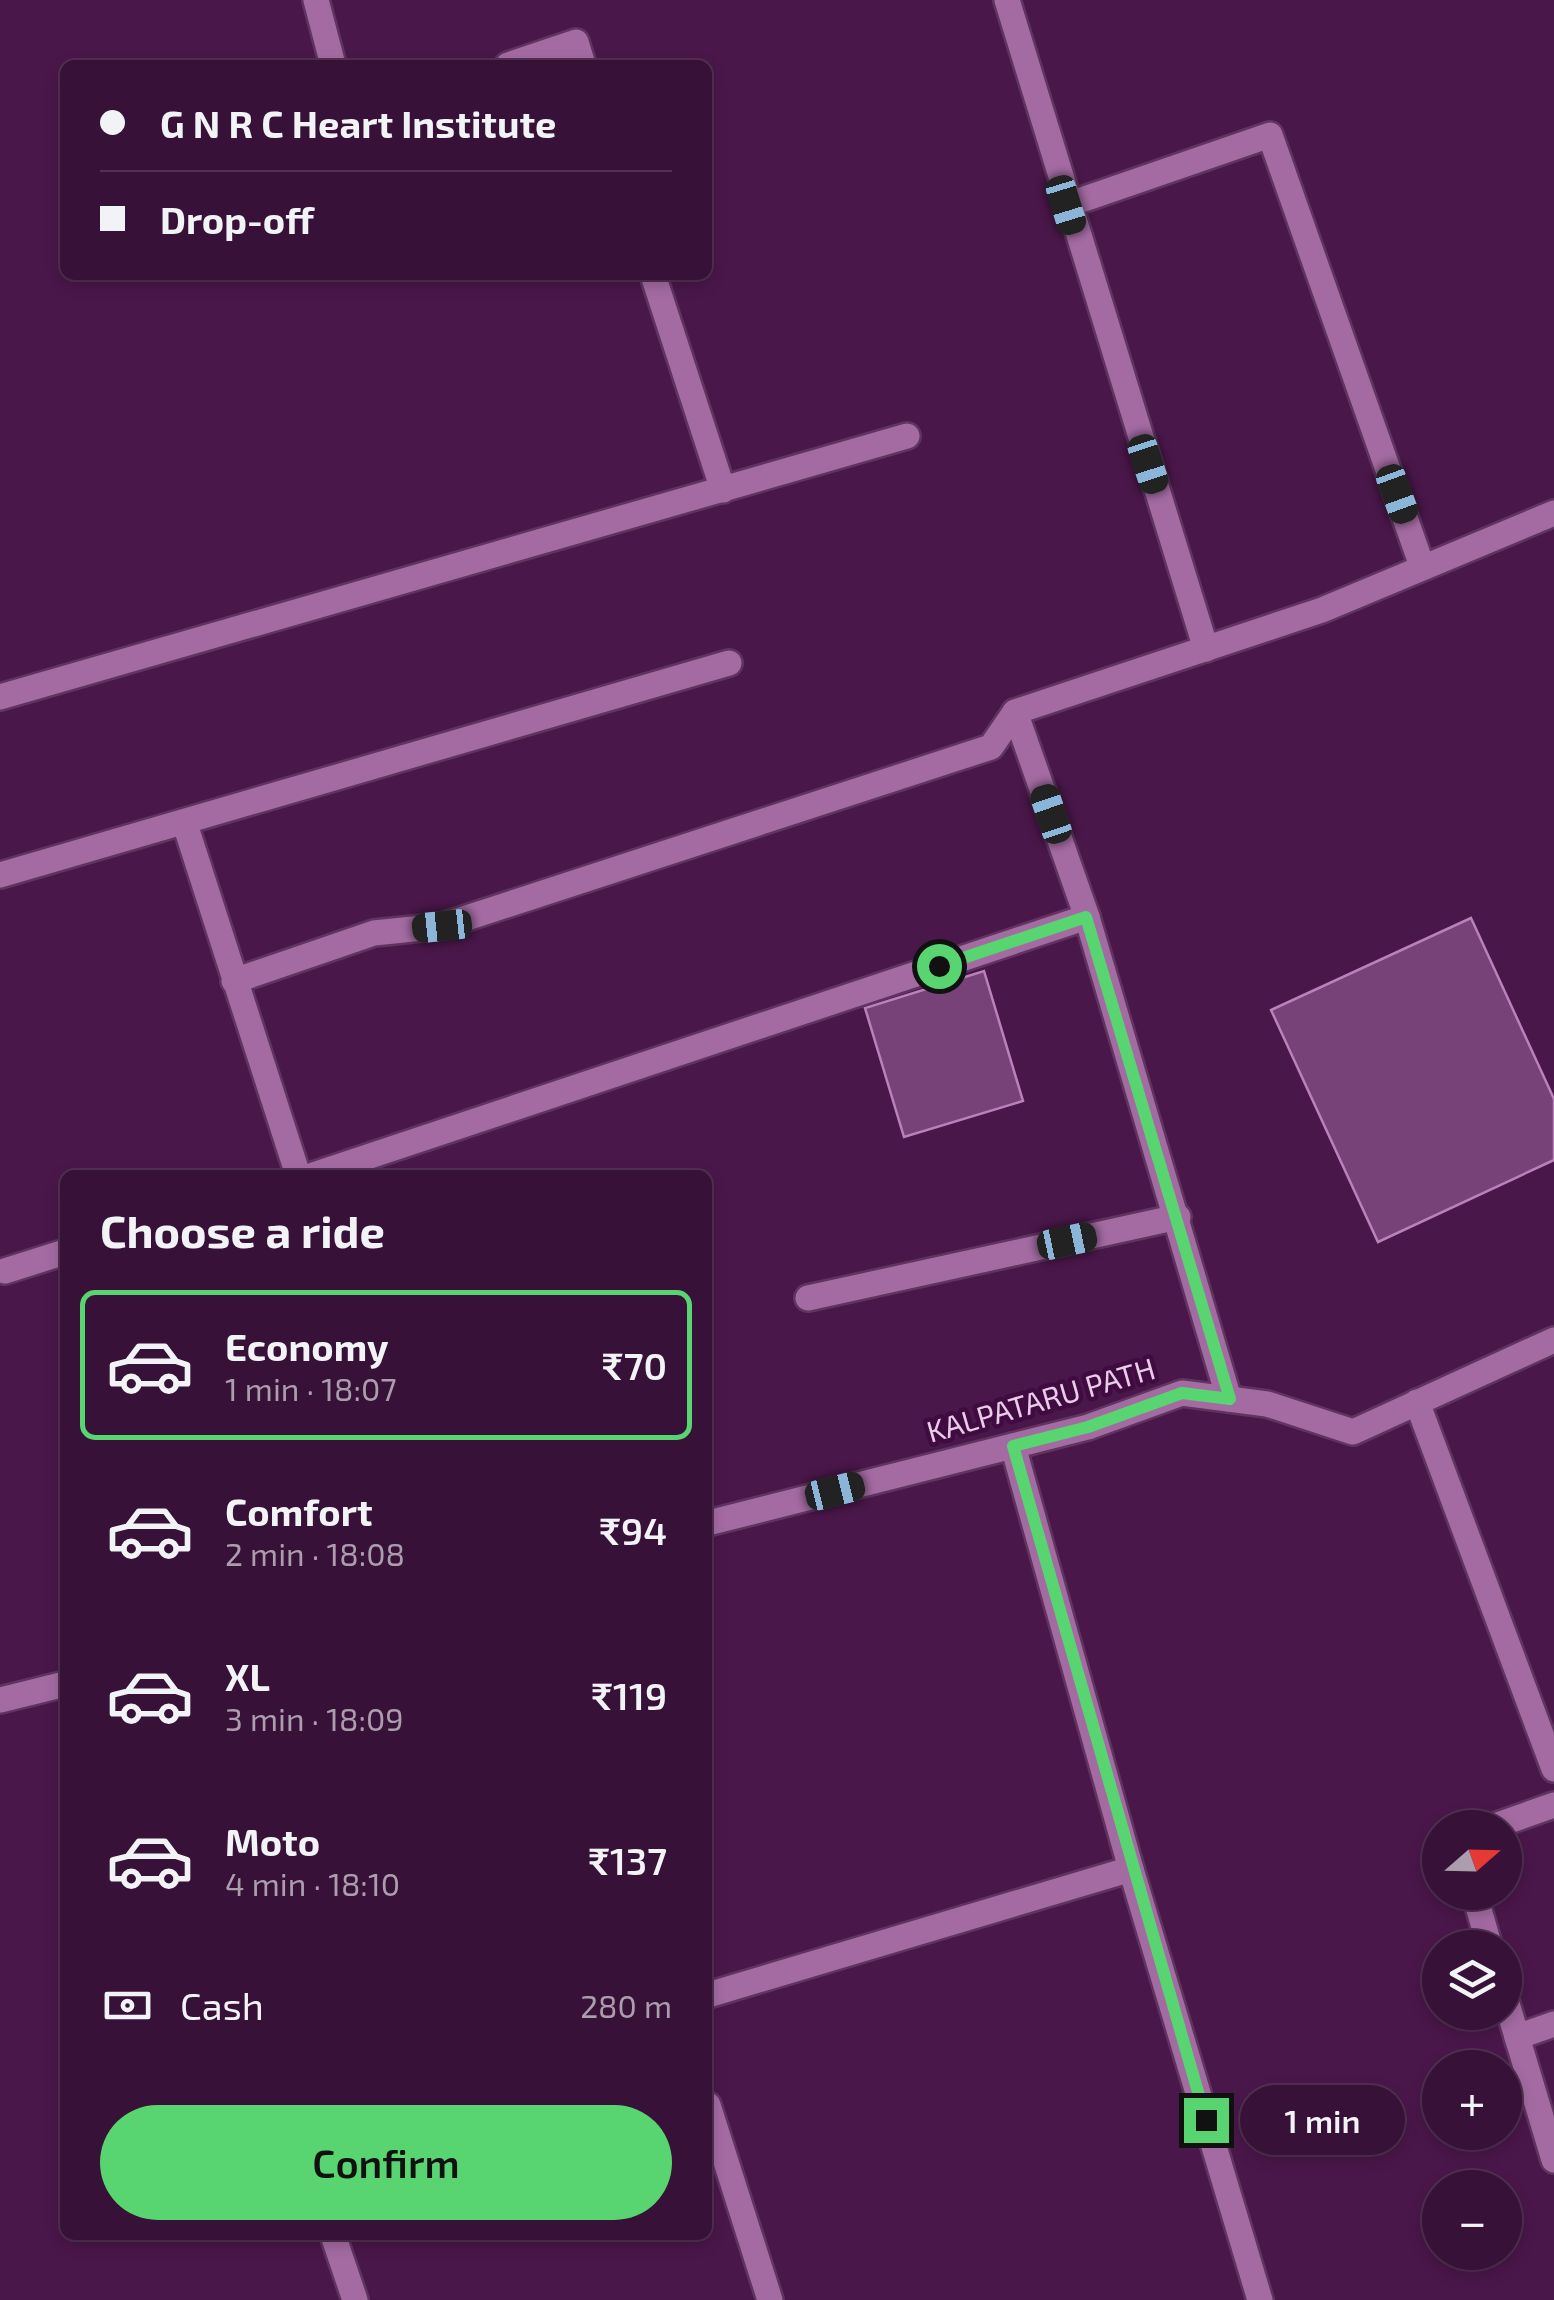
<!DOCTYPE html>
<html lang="en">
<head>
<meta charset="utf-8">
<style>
  :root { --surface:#381138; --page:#3f1a40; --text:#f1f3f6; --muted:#ab9dae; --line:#523153; --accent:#58d570 }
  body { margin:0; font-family:"Exo 2",sans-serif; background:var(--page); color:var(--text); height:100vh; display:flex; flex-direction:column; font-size:38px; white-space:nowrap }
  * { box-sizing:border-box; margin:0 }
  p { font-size:32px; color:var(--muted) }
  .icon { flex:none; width:55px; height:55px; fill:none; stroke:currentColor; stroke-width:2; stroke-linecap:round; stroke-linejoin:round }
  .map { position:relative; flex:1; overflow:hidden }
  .drawer { position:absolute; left:60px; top:1170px; width:652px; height:1070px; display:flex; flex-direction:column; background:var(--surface); border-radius:15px; box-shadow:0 5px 15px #0003,0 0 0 2px var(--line) }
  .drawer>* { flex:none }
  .hud { position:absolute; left:60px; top:60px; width:652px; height:220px; border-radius:15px; box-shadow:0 5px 15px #0003,0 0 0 2px var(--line); display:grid; align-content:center; height:220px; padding:0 40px; background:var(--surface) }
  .needle { width:65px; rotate:70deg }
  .tools { position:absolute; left:1422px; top:1810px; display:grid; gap:20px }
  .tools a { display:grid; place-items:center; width:100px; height:100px; border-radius:50%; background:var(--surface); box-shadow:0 5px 15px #0003,0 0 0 2px var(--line); font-size:50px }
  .end { position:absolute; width:45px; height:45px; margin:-22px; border:12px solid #58d570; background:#111; box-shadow:0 0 0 5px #111 }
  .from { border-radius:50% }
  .bubble { position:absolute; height:70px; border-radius:35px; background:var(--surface); box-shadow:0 5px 15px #0003,0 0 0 2px var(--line); font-size:32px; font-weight:600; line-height:70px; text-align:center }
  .car { position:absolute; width:30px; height:60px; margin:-30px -15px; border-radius:12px; box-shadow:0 0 8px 2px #0007; background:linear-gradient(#222 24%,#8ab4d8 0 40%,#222 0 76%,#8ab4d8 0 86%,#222 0) }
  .hud b { display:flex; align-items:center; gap:35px; height:95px; font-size:38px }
  .hud b+b { border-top:2px solid var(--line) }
  .hud i { width:25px; height:25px; background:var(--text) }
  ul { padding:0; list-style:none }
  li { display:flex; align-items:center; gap:30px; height:150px; margin:0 20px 15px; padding:0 20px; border:5px solid transparent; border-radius:15px }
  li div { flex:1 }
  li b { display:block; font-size:38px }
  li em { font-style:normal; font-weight:600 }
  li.active { border-color:var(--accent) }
  li>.icon { width:90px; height:90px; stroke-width:1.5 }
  h2 { padding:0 40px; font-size:45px; line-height:120px }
  .pay { display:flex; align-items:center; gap:25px; height:110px; padding:0 40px; font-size:38px }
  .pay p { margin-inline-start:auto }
  .action { display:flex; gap:20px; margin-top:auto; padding:20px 40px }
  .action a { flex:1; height:115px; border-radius:60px; background:var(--accent); color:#111; font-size:40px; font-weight:600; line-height:115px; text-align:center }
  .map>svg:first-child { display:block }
  .building { fill:#774277; stroke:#bb81ba; stroke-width:2.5 }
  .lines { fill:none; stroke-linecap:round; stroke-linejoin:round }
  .street-casing { stroke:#5f3560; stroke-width:30 }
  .street { stroke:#a46ba3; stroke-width:25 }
  .route { stroke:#58d570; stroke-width:12 }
  .labels { text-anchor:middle; stroke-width:9; stroke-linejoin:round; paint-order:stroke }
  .street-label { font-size:30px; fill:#eacbe9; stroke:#3f0b40 }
</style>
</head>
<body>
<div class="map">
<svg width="1554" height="2300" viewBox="0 0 1554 2300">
  <rect width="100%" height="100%" fill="#4a174a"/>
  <g class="building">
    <polygon points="1471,918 1554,1099 1554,1160 1378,1242 1271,1010"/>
    <polygon points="984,971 1023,1101 904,1137 865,1008"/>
  </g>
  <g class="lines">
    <defs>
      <g id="street">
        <polyline points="316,0 333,65"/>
        <polyline points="1007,0 1206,649"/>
        <polyline points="508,65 576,42 583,65"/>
        <polyline points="1067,205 1270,135 1422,566"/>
        <polyline points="653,275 723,490"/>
        <polyline points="0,697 907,436"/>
        <polyline points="1015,712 1087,917 1229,1399"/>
        <polyline points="185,824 298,1175"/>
        <polyline points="0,875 729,663"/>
        <polyline points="234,981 374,933 442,926 991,747 1015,712 1322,610 1554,513"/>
        <polyline points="313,1175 1087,917"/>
        <polyline points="5,1271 65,1252"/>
        <polyline points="808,1298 1178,1217"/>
        <polyline points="1417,1402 1554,1769"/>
        <polyline points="1013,1446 1131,1869"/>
        <polyline points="708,1523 1088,1427 1182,1393 1267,1404 1353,1432 1554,1340"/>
        <polyline points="0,1700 65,1684"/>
        <polyline points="1489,1828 1554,1805"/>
        <polyline points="1474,1892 1490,1948"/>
        <polyline points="708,1995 1131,1869 1260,2300"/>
        <polyline points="1505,1997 1554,2160"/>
        <polyline points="1517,2037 1554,2024"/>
        <polyline points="708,2105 770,2300"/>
        <polyline points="333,2235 355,2300"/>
      </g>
    </defs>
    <use href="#street" class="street-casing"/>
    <use href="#street" class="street"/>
  </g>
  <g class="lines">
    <polyline class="route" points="939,966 1086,917 1230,1399 1182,1393 1088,1427 1013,1446 1206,2120"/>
  </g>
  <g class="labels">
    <g class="street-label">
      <text transform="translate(1041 1401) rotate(-16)" y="10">KALPATARU PATH</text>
    </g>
  </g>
</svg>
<div class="tools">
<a><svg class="needle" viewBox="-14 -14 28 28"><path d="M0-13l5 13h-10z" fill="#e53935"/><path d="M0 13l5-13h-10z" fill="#ab9dae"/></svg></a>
<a><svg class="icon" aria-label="layers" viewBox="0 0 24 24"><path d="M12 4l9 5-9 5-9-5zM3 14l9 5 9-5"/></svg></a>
<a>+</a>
<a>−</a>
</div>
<i class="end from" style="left:939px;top:966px"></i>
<i class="end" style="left:1206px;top:2120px"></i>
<div class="bubble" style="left:1240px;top:2085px;width:165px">1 min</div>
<i class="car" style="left:1066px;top:205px;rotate:163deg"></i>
<i class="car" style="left:1148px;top:464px;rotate:162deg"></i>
<i class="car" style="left:1397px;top:494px;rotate:160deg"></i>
<i class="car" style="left:1051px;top:814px;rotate:341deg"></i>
<i class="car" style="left:442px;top:926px;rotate:264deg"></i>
<i class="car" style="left:1067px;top:1241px;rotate:78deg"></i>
<i class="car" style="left:835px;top:1491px;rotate:76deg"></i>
<div class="hud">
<b><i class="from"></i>G N R C Heart Institute</b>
<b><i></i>Drop-off</b>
</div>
<section class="drawer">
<h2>Choose a ride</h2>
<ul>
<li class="active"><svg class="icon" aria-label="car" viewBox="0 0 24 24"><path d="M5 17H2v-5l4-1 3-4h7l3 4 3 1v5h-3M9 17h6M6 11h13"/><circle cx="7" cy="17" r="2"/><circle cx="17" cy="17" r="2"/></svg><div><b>Economy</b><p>1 min · 18:07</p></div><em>₹70</em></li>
<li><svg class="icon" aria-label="car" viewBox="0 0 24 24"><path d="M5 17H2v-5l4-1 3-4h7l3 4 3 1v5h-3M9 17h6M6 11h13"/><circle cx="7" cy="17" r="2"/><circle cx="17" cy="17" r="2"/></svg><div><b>Comfort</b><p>2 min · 18:08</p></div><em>₹94</em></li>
<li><svg class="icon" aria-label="car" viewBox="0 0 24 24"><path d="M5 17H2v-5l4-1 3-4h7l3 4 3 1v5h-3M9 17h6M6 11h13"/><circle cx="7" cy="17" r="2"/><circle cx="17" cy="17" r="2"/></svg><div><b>XL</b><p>3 min · 18:09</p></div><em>₹119</em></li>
<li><svg class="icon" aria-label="car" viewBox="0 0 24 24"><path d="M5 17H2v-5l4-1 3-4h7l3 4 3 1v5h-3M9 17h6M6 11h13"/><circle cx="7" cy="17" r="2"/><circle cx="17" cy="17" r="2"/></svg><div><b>Moto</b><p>4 min · 18:10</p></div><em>₹137</em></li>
</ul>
<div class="pay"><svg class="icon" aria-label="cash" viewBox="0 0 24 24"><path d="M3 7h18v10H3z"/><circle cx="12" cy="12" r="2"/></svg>Cash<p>280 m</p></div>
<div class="action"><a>Confirm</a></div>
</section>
</div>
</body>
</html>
